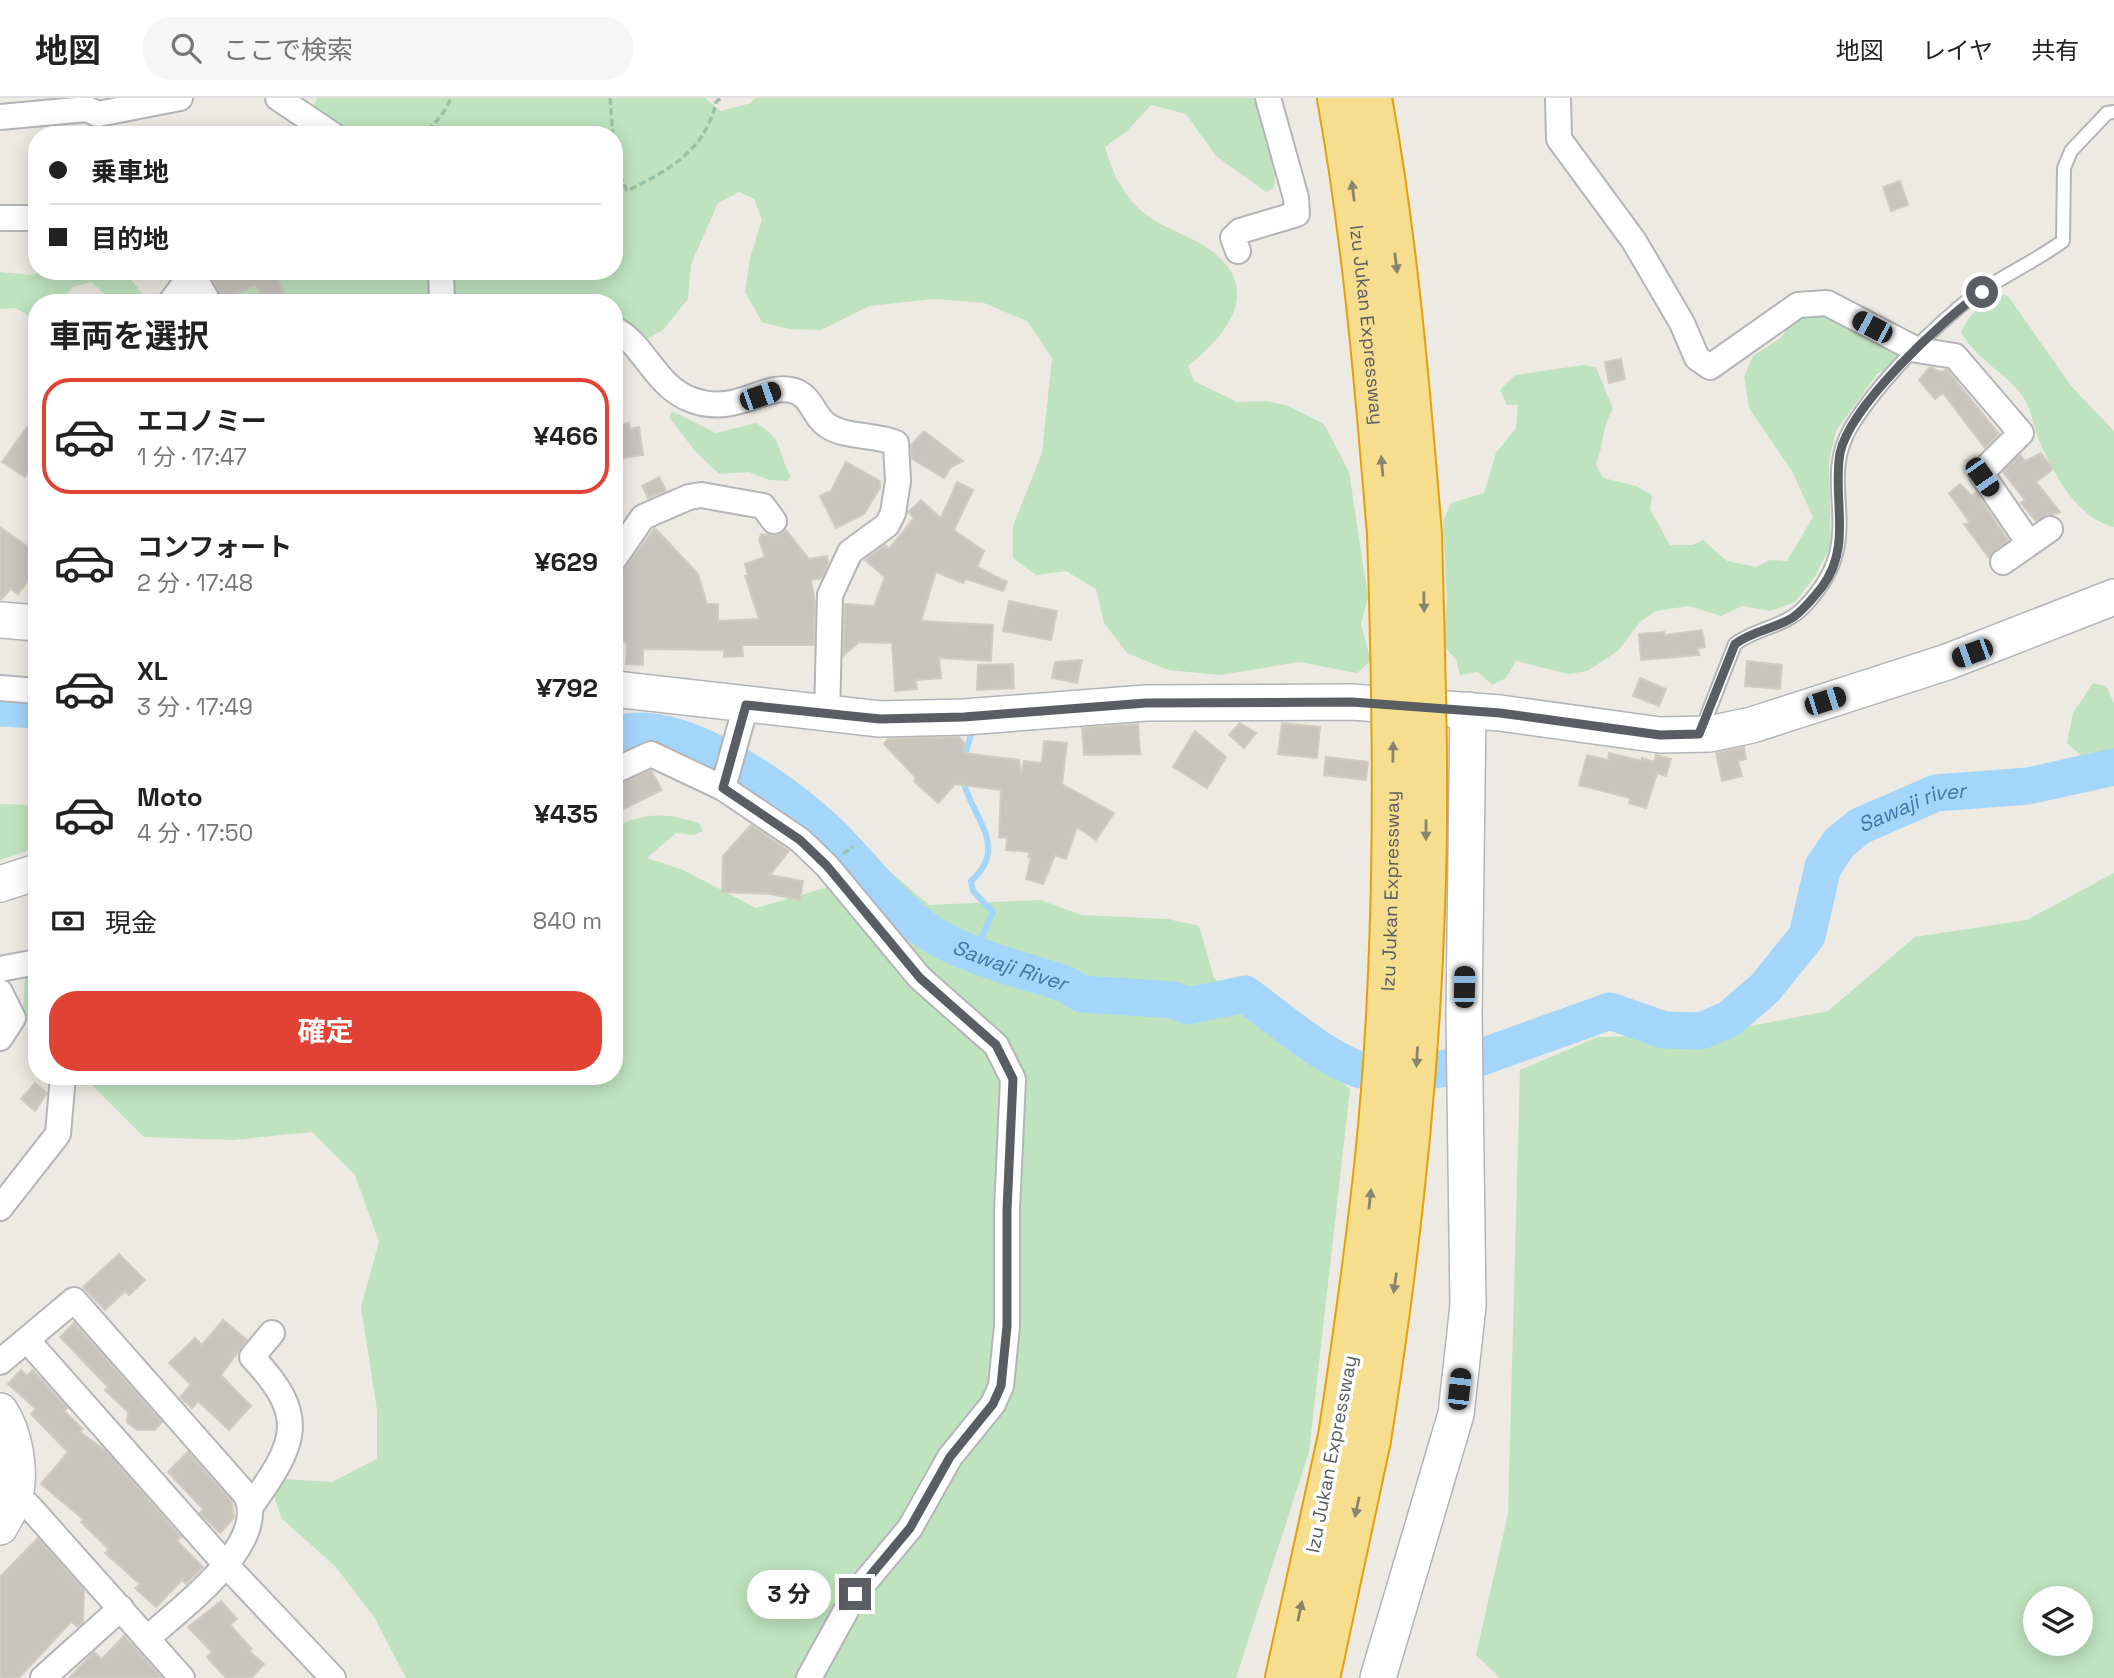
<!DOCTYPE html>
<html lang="ja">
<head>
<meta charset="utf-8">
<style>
  :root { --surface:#fff; --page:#f6f6f6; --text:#222; --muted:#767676; --line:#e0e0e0; --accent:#e04234 }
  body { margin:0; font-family:"Space Grotesk","Noto Sans JP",sans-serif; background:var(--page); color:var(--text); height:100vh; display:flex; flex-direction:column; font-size:26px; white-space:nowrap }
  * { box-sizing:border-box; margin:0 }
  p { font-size:23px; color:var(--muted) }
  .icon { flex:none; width:38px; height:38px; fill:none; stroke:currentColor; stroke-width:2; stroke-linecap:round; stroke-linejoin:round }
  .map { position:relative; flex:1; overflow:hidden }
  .details { position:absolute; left:28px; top:196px; width:595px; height:791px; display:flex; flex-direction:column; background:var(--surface); border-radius:28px; box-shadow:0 4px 18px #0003 }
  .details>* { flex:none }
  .guide { position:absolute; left:28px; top:28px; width:595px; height:154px; border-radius:28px; box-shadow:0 4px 18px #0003; display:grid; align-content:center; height:154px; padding:0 21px; background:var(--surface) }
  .tools { position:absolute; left:2023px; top:1488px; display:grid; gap:14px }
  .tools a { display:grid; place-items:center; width:70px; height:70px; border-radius:50%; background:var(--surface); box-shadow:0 4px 18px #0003; font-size:35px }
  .end { position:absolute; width:32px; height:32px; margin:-16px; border:9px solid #5a5e62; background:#fff; box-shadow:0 0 0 4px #fff }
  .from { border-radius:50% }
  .bubble { position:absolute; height:49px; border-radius:24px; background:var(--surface); box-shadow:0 4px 18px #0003; font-size:23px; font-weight:700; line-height:49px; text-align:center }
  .car { position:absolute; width:21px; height:42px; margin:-21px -10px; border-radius:9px; box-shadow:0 0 5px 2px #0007; background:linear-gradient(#222 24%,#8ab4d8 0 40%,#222 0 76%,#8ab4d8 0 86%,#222 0) }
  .guide b { display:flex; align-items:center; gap:24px; height:66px; font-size:26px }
  .guide b+b { border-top:2px solid var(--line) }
  .guide i { width:18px; height:18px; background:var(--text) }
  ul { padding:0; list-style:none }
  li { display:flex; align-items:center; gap:21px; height:116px; margin:0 14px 10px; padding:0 7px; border:4px solid transparent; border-radius:28px }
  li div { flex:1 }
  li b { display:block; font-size:26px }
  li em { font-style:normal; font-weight:700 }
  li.active { border-color:var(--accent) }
  li>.icon { width:63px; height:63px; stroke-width:1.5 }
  h2 { padding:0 21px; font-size:32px; line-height:84px }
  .pay { display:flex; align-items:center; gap:18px; height:77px; padding:0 21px; font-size:26px }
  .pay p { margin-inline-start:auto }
  .action { display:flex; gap:14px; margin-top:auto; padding:14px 21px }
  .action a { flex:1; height:80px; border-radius:28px; background:var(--accent); color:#fff; font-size:28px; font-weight:700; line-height:80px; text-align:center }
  header { display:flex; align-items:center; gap:42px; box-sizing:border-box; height:98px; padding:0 35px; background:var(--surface); border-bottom:2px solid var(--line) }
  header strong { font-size:33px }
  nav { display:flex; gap:38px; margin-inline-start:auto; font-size:24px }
  .search { width:490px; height:63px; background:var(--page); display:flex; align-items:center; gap:18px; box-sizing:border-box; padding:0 24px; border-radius:28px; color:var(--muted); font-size:26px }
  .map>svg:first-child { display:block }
  .green { fill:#bfe3bf; fill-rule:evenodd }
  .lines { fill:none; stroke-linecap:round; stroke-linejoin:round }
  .stream { stroke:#a4d5fa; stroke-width:6 }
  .river { stroke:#a4d5fa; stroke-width:37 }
  .building { fill:#c8c5bf; stroke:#d1ccc1; stroke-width:2 }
  .lane-casing { stroke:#b3b5b9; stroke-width:16 }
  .street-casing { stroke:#b3b5b9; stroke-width:28 }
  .secondary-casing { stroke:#b1b5b9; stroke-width:38 }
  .highway-casing { stroke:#e3a00b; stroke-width:42 }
  .path { stroke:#99c3a5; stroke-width:3.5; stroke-dasharray:7 3.5; stroke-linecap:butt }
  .lane { stroke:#fff; stroke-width:12 }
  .street { stroke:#fff; stroke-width:24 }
  .secondary { stroke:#fff; stroke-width:35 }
  .highway { stroke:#f7dd8e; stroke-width:38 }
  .highway-bridge-casing { stroke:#e3a00b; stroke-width:42; stroke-linecap:butt }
  .highway-bridge { stroke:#f7dd8e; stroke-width:38 }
  .oneway { fill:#89846f }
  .route { stroke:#5a5e62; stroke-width:9 }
  .labels { text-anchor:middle; stroke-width:7; stroke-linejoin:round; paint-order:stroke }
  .street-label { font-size:19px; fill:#5a5e62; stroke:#fff }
  .water-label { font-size:21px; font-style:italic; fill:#4276ab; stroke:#fff }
</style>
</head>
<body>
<header>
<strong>地図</strong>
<div class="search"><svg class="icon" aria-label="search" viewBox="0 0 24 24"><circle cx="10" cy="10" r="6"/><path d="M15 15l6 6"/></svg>ここで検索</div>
<nav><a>地図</a><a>レイヤ</a><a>共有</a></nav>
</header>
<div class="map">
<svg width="2114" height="1580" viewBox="0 0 2114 1580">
  <rect width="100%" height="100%" fill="#eceae2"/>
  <g class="green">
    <path d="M 317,0 L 705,0 L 721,13 L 751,5 L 755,0 L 1254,0 L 1276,71 L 1274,90 L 1266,94 L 1216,58 L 1186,16 L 1151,7 L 1127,33 L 1105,49 C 1112,75 1124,99 1146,117 C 1166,132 1193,138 1213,154 C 1263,193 1226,238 1188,268 L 1194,283 L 1237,304 L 1267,303 L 1288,308 L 1324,326 L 1349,374 L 1368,499 L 1361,526 L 1371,563 L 1357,575 L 1299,564 L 1221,577 L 1168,572 L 1127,555 L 1104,525 L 1096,491 L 1066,473 L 1036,477 L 1013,460 L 1013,428 L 1042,355 L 1052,260 L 1027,223 L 984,205 L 933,201 L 869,208 L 821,232 L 789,231 L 762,224 L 745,194 L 750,160 L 762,122 L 754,101 L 739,94 L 718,105 L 691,166 L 688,201 L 663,232 L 628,251 L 614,250 L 614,205 L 115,205 L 91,184 L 73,189 L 60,205 L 37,205 L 37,222 L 15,210 L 0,211 L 0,174 L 31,177 L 41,173 L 124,173 L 145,199 L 153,203 L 170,196 L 199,173 L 614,173 L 614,37 L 302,37 Z"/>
    <path d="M 1993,194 L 2008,198 L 2072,289 L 2114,333 L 2114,429 C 2077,420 2056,379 2041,347 C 2033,330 2033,312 2021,296 C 2003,273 1976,261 1961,234 L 1969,220 Z"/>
    <path d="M 1810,210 L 1906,252 L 1899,263 L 1877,276 L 1836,333 L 1829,362 L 1831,446 L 1816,477 L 1795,504 L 1770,513 L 1742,508 L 1721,518 L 1689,508 L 1656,513 L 1640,524 L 1618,553 L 1587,573 L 1568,576 L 1516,563 L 1506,580 L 1492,587 L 1478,574 L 1460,577 L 1456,561 L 1443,548 L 1447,502 L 1443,423 L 1451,405 L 1484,395 L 1496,355 L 1516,330 L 1518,307 L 1507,307 L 1500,292 L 1515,277 L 1584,267 L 1596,269 L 1613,311 C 1602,328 1604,347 1596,366 L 1603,380 L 1636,388 L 1652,397 L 1650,411 L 1670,447 L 1693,447 L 1703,442 L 1727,463 L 1756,469 L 1770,462 L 1787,463 L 1813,419 L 1792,373 L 1749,310 L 1744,279 L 1753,258 L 1782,239 L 1792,223 Z"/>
    <path d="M 672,313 L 716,335 L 756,325 C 786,343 776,353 791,379 L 787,383 L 770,382 L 749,374 L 719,376 L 695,353 L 669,319 Z"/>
    <polygon points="2093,585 2106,588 2114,605 2114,662 2099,659 2086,662 2067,645 2073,615"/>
    <path d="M 745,649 L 929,807 L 1040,802 L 1082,817 L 1168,821 L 1199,828 L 1214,880 L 1350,991 L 1309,1354 L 1236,1580 L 406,1580 L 374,1519 L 335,1468 L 282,1421 L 272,1393 L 284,1381 L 332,1384 L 377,1361 L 377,1312 L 361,1209 L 379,1144 L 355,1077 L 312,1034 L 233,1042 L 144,1039 L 83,978 L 614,978 L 614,731 C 642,713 670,715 700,726 L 703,733 L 694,737 L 676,735 L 647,760 L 683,772 L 756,810 L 845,784 L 733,688 Z"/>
    <polygon points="0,706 37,707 37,750 0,762"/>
    <path d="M 2114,775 L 2114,1580 L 1500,1580 L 1476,1557 L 1508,1416 L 1520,972 L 1598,939 L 1710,936 L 1828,913 L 1915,839 L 2027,822 ZM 2035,1500 L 2081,1500 L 2081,1545 L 2035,1545 Z"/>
    <polygon points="37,877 37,931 23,912 25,880"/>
  </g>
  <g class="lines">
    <g class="stream">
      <polyline points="964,661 972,633"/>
      <path d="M 962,679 C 970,718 1011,748 971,783 L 973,793 L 993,814 L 975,854"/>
    </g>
    <g class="river">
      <polyline points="0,610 37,612"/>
      <path id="s1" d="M 614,638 C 674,612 791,697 832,738 C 864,770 890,806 926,832 C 960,857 1024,872 1065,886 L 1082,896 L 1174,902 L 1188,908 L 1245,896 C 1274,917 1331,966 1365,973 C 1394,978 1424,974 1452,969"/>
      <path id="s2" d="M 1476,961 L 1610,913 L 1664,932 L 1701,933 L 1729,921 L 1765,890 L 1807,838 L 1823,769 L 1839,745 L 1860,728 L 1936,695 L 2028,688 L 2114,669"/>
    </g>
  </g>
  <g class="building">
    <polygon points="1900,83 1908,107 1891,113 1883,89"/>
    <polygon points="230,173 290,173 277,179 285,195 266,205 255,188 223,202 212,181"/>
    <polygon points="1621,261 1625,281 1609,285 1605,264"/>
    <polygon points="1930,269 1940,274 1947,272 1999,336 1985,350 1943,295 1935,301 1919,282"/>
    <polygon points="37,315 37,362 25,379 2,364"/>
    <polygon points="629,325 630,331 639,329 643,357 614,361 614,327"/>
    <polygon points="924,333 963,363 951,369 944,380 912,361 911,347"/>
    <polygon points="2041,355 2053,371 2036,384 2060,414 2036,423 2021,405 2025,402 2003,374 2020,357 2025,363"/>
    <polygon points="846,364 880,383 880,390 864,416 836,430 820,398 831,393"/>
    <polygon points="659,379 666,393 648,400 642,388"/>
    <polygon points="957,384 973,392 954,432 984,453 977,469 1007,484 1003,493 966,481 963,485 936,474 921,523 993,527 991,563 939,560 941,580 916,582 917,591 895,593 892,545 859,544 843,558 845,506 874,508 885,479 865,462 885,447 889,451 914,420 908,414 921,402 941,420"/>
    <polygon points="1960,386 1972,398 1976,395 2008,442 1989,460 1964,426 1970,425 1949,395"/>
    <polygon points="0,429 37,455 37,471 18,496 11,491 0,502"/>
    <polygon points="655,430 698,476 707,506 718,506 718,523 759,521 745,478 748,477 745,466 765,459 759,442 761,436 776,438 786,432 809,461 827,458 828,465 822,480 811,482 815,504 814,547 742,547 743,558 724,559 724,552 643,551 643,567 626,566 627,547 614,528 614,476 626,469"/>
    <polygon points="1009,503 1057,513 1051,542 1003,533"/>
    <polygon points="1702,532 1705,549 1698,550 1699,557 1641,562 1639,536 1664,534 1664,537"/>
    <polygon points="1082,562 1077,585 1052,580 1055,564"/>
    <polygon points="1747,563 1782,567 1780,591 1745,588"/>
    <polygon points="1013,566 1014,590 977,592 978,567"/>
    <polygon points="1640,580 1666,591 1659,608 1633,598"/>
    <polygon points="1240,625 1256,635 1244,650 1229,637"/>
    <polygon points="1282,625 1320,629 1317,660 1278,656"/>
    <polygon points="1138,626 1140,656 1084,657 1082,630"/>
    <polygon points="1195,633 1226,659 1207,690 1173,669"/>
    <polygon points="959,639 965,646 963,655 1019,662 1021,676 1024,663 1042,665 1044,643 1067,645 1062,686 1114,715 1096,742 1077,729 1066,761 1055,757 1043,786 1026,781 1031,760 1028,759 1030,754 1006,752 1007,740 999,739 1001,692 955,686 938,705 914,683 916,680 884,646 888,641"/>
    <polygon points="1744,649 1746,661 1738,663 1742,678 1722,683 1716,655"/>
    <polygon points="1609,655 1642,663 1642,660 1654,664 1656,657 1671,661 1666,678 1657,675 1646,710 1629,705 1630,700 1579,687 1587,657 1608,662"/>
    <polygon points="1326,659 1368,664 1366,682 1324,677"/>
    <polygon points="651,672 662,692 614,716 614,688"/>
    <polygon points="751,727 789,753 770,777 803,783 800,802 771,796 722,794 723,758"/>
    <polygon points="35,985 47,995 35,1013 21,1001"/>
    <polygon points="119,1156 145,1182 129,1197 125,1193 105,1212 83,1189"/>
    <polygon points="223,1222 247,1242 221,1277 251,1308 229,1332 198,1303 192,1310 180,1299 191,1287 169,1265 195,1240 202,1247"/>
    <polygon points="74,1225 162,1324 155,1332 137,1332 127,1324 128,1314 105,1292 108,1289 60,1239"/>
    <polygon points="21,1272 27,1278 32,1272 42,1282 67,1310 64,1313 83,1331 80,1334 106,1353 181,1439 177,1443 203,1469 186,1486 182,1482 156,1509 135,1490 140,1486 105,1455 109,1451 81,1424 84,1422 41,1386 68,1354 31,1316 36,1311 8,1286"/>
    <polygon points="188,1354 232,1404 234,1420 220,1435 200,1415 203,1411 168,1374"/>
    <polygon points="38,1440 84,1492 83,1524 78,1529 71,1524 19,1580 0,1580 0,1479"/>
    <polygon points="221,1503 237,1521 230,1527 252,1551 249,1553 264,1566 252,1580 226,1580 207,1559 212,1554 188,1529"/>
    <polygon points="124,1538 162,1580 69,1580 94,1554 102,1561"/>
  </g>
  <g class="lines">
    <defs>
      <path id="lane" d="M 1701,633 L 1735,546 C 1756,530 1785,529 1804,509 C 1871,440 1816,391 1850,331 C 1874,290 1920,243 1956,212 C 1988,184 2029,168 2063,143 L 2064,70 L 2071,53 L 2107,15 L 2114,14"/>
      <g id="street">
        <polyline points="278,0 333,37"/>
        <polyline points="1558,0 1559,41 1634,143 1682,225 1697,260 1710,269 1798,207 1827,205 1917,252 1955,258 2021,335 1981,375 2029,445"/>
        <polyline points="0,19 87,11 98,16 180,0"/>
        <polyline points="0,120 37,120"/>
        <polyline points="1238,153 1233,140 1240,133 1297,116 1296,100 1268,0"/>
        <polyline points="441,173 442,205"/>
        <polyline points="192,176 209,205"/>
        <polyline points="170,205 192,176 191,173"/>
        <path d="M 614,231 C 644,245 655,289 692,302 C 736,318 761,286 791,292 C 812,296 813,319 828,328 C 847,340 875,336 896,345 L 898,383 L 893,415 L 887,427 L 850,454 L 830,497 L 827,617"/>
        <polyline points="614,461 643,419 689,399 701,397 763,408 774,423"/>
        <polyline points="2003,464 2050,431"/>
        <polyline points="0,590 37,593"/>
        <polyline points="614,673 651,656 723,690 800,742 827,768 920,880 996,947 1013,981 1007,1112 1007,1228 1001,1288 993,1306 950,1359 910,1430 855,1496 809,1580"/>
        <polyline points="723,690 746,607"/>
        <polyline points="0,871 37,864"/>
        <polyline points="0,894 13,920 0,940"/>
        <polyline points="0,1110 58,1036 63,978"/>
        <polyline points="27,1242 227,1468 333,1580"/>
        <path d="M 0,1264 L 74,1202 L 246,1397 C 270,1446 180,1510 148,1540"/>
        <polyline points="14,1401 28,1407 182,1580"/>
        <path d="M 251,1408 C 296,1345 309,1319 252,1259 L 272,1235"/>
        <polyline points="43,1580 121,1510"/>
      </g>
      <g id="secondary">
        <polyline points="0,522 37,525"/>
        <polyline points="614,591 880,621 964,619 1146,605 1352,604 1500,615 1660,637 1709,636 1752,627 1947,564 2114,499"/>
        <polyline points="0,786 37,774"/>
        <path d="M 0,1313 C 15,1335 21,1373 15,1399 C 12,1409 5,1419 0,1429"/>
        <polyline points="1378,1580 1456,1316 1468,1208 1464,916 1468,612"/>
      </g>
      <g id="highway">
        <path id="s3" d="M 1337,0 C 1363,144 1375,290 1387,436"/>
        <path d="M 1372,0 C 1398,144 1410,290 1422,436"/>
        <polyline points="1285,1580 1338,1338"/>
        <polyline points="1320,1580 1371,1342"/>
      </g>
    </defs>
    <use href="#lane" class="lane-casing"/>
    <use href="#street" class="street-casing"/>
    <use href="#secondary" class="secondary-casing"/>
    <use href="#highway" class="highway-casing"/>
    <g class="path">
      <polyline points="610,0 613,37"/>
      <path d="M 418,37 C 435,28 443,17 451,0"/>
      <path d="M 614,46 L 619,75 L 627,93 C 669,72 705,53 716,4 L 721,0"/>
      <polyline points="843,756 853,748"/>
    </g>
    <use href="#lane" class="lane"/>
    <use href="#street" class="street"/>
    <use href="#secondary" class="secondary"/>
    <use href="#highway" class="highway"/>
    <defs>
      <g id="highway-bridge">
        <path id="s4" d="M 1338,1338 C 1352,1246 1365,1153 1375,1060 C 1396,853 1394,644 1387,436"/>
        <path d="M 1371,1342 C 1399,1166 1419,990 1425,811 C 1430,686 1425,561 1422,436"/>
      </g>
    </defs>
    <use href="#highway-bridge" class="highway-bridge-casing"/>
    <use href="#highway-bridge" class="highway-bridge"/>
  </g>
  <defs><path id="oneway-solid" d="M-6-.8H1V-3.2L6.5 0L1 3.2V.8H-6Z" transform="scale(1.75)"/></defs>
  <g class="oneway">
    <use href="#oneway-solid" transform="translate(1353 93) rotate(-97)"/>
    <use href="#oneway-solid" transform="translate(1396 165) rotate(83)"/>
    <use href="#oneway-solid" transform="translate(1382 368) rotate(-95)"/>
    <use href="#oneway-solid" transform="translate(1424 504) rotate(89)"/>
    <use href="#oneway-solid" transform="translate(1393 654) rotate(-89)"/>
    <use href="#oneway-solid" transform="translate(1426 732) rotate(90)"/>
    <use href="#oneway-solid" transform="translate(1417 959) rotate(93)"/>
    <use href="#oneway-solid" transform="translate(1370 1101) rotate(-84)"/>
    <use href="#oneway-solid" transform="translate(1395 1185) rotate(98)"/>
    <use href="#oneway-solid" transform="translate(1357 1409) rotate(102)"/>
    <use href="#oneway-solid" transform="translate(1300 1513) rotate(-78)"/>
  </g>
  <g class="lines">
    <path class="route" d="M 855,1496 L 910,1430 L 950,1359 L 993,1306 L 1001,1288 L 1007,1228 L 1007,1112 L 1013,981 L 996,947 L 920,880 L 827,768 L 800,742 L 723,690 L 746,607 L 880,621 L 964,619 L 1146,605 L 1352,604 L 1500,615 L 1660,637 L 1699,636 L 1735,546 C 1752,533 1774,531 1792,520 C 1803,513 1814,499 1822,489 C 1853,448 1832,401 1840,355 C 1850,308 1942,222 1982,194"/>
  </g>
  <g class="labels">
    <g class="street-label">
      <text dy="7" stroke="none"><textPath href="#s3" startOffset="229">Izu Jukan Expressway</textPath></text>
      <text dy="7" stroke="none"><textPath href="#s4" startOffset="548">Izu Jukan Expressway</textPath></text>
      <text transform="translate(1331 1356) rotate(-79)" y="7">Izu Jukan Expressway</text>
    </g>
    <g class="water-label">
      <text dy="7" stroke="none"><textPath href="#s2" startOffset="564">Sawaji river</textPath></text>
      <text dy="7" stroke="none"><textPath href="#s1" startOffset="474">Sawaji River</textPath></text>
    </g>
  </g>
</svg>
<div class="tools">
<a><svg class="icon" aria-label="layers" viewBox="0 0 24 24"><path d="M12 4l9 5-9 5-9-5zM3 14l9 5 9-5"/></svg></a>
</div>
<i class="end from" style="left:1982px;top:194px"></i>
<i class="end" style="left:855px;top:1496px"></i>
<div class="bubble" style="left:747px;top:1472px;width:84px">3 分</div>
<i class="car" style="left:1872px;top:229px;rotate:298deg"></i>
<i class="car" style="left:760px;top:298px;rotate:71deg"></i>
<i class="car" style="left:1982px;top:379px;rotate:145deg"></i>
<i class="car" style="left:1972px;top:555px;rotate:250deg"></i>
<i class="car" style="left:1825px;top:603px;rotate:72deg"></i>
<i class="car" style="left:1464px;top:889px;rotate:1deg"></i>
<i class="car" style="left:1459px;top:1291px;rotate:6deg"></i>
<div class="guide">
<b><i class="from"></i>乗車地</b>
<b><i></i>目的地</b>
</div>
<section class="details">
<h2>車両を選択</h2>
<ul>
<li class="active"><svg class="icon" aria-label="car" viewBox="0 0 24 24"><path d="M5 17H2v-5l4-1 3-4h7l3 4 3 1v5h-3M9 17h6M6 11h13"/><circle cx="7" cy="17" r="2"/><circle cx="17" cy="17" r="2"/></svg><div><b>エコノミー</b><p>1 分 · 17:47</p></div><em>¥466</em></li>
<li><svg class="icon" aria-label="car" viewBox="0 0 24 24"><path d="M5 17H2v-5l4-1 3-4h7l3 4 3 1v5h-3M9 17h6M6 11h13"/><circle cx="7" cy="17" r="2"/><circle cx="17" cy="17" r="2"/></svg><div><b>コンフォート</b><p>2 分 · 17:48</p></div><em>¥629</em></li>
<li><svg class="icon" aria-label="car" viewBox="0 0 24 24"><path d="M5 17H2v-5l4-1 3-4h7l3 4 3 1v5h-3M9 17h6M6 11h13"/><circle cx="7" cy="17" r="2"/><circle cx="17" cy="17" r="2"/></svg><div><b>XL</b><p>3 分 · 17:49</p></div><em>¥792</em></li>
<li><svg class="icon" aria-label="car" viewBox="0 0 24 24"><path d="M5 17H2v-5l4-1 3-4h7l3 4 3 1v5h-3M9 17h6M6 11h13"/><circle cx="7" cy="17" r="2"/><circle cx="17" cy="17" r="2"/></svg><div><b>Moto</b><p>4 分 · 17:50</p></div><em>¥435</em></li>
</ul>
<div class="pay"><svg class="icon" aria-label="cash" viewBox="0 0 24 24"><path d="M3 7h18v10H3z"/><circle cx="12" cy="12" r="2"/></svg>現金<p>840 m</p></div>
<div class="action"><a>確定</a></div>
</section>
</div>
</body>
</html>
